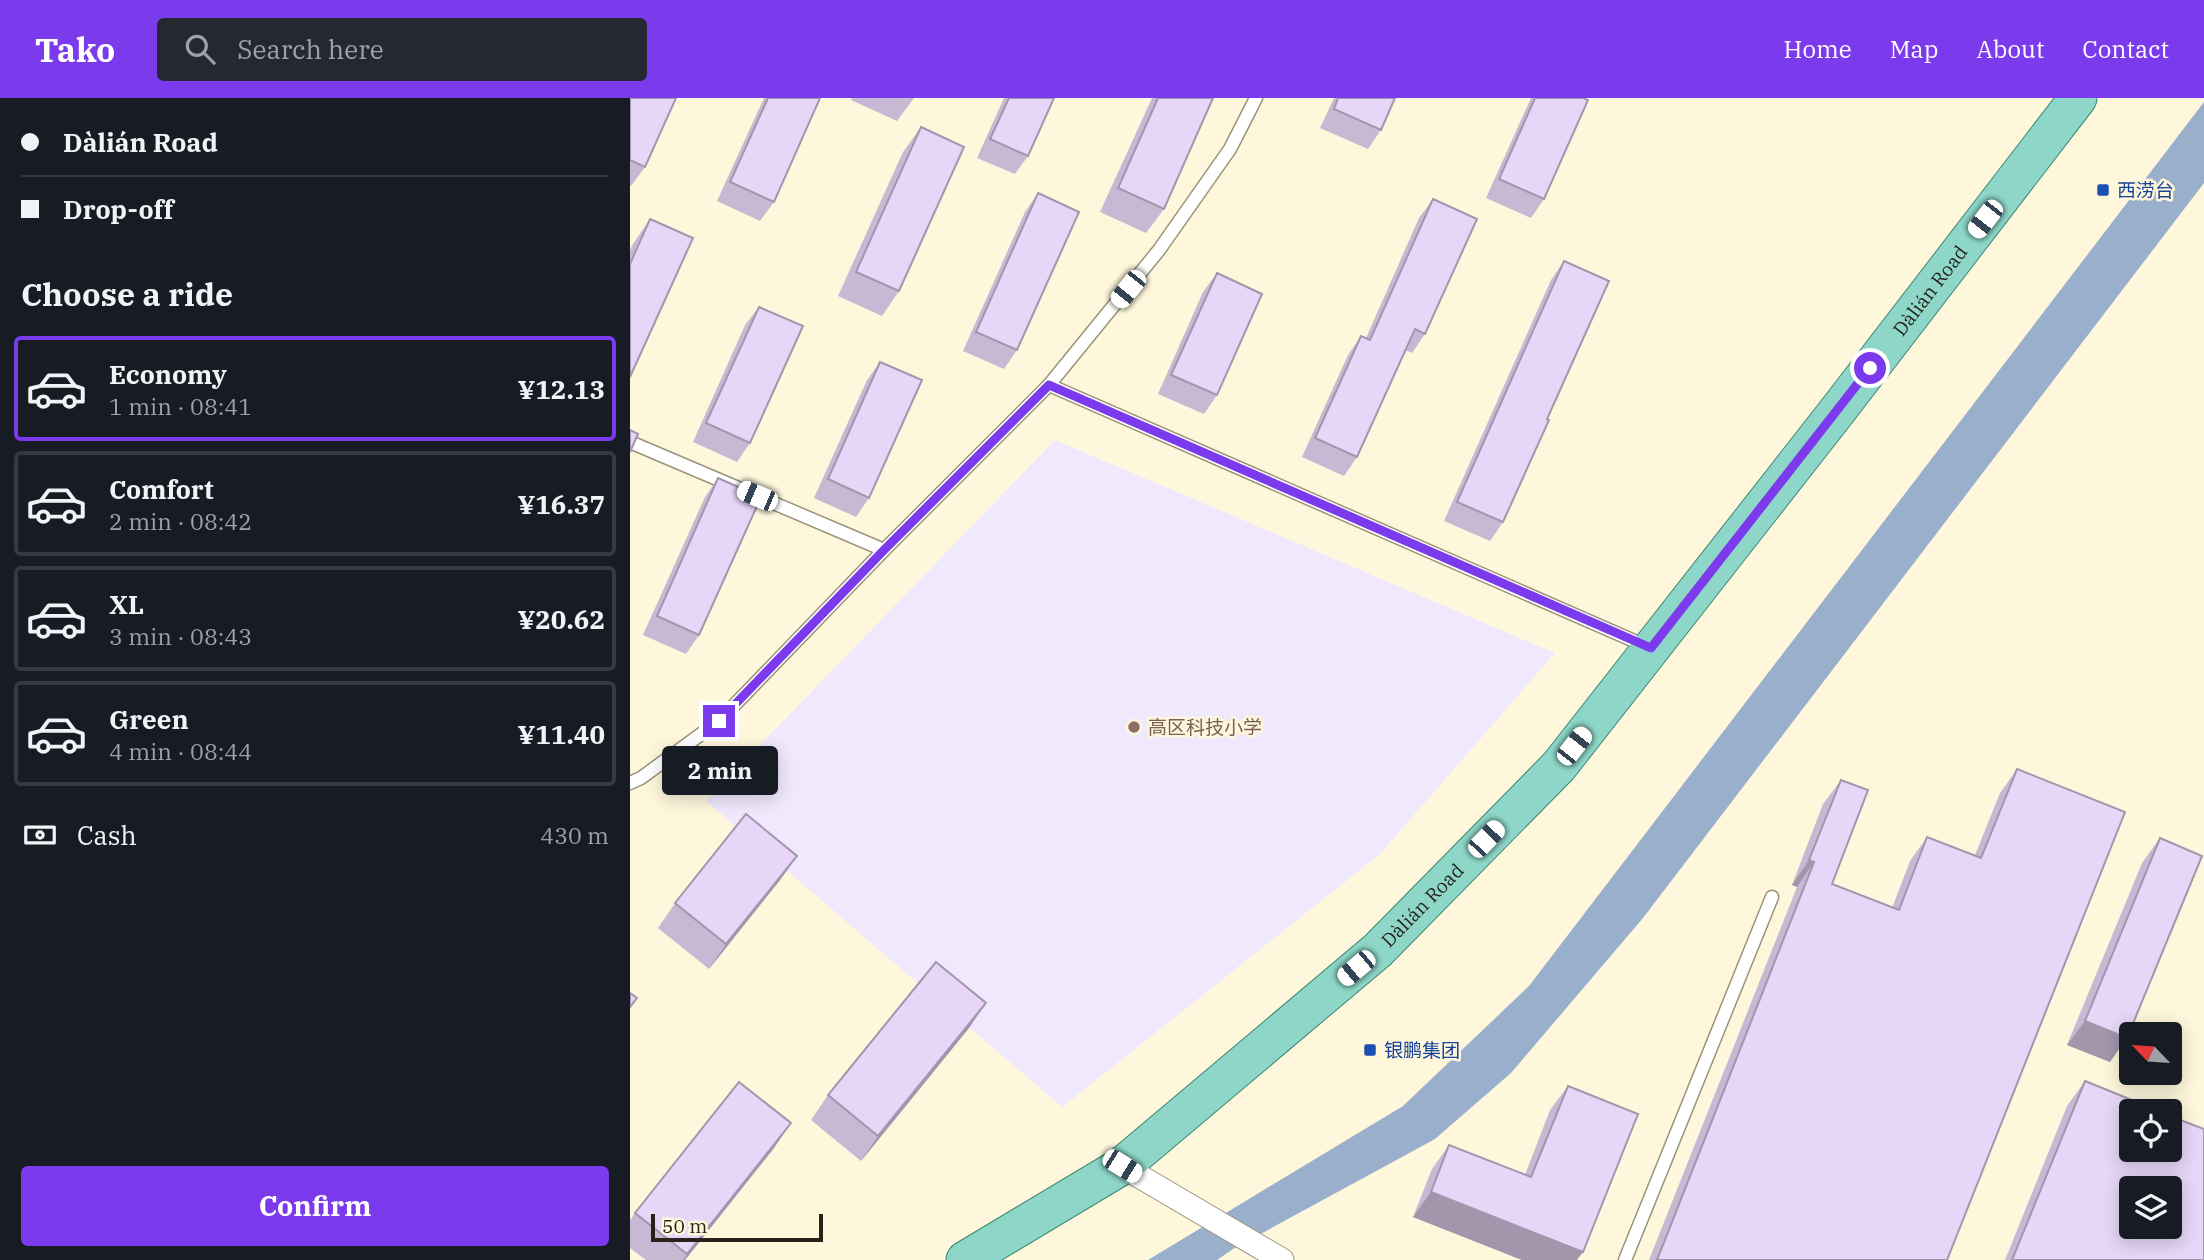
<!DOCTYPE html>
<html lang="en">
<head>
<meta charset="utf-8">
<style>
  :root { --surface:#171b24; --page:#242831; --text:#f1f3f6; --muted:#9ea1a6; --line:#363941; --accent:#7c3aed }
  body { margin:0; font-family:"IBM Plex Serif","Noto Sans SC",serif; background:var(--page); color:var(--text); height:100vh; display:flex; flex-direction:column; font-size:26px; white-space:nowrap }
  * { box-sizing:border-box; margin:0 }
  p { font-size:23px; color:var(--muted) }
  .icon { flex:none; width:38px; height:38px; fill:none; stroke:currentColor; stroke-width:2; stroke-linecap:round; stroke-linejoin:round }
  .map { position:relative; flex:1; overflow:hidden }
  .panel { display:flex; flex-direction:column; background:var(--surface); width:630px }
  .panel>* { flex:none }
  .guide { display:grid; align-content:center; height:154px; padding:0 21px; background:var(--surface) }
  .needle { width:46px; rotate:295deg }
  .fabs { position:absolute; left:1489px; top:924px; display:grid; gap:14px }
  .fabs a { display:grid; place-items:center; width:63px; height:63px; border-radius:7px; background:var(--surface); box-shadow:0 4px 18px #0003; font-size:35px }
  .scale { position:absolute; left:21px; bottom:18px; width:172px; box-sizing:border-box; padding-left:7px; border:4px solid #262319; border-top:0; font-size:19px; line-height:24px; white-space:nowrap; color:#262319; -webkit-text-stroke:5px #fef7dc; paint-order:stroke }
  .end { position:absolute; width:32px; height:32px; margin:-16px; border:9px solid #7c3aed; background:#fff; box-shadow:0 0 0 4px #fff }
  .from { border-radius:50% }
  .bubble { position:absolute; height:49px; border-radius:7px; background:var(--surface); box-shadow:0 4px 18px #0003; font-size:23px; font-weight:800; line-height:49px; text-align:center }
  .car { position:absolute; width:21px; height:42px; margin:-21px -10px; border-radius:9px; box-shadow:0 0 5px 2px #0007; background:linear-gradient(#fff 24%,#345 0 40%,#fff 0 76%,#345 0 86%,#fff 0) }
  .guide b { display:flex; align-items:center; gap:24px; height:66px; font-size:26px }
  .guide b+b { border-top:2px solid var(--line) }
  .guide i { width:18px; height:18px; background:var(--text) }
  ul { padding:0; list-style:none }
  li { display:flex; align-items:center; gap:21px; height:105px; margin:0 14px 10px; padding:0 7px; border:4px solid var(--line); border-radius:7px }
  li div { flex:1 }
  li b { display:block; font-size:26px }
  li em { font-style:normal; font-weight:800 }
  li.current { border-color:var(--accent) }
  li>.icon { width:63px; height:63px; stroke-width:1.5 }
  h2 { padding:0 21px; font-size:32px; line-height:84px }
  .pay { display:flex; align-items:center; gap:18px; height:77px; padding:0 21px; font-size:26px }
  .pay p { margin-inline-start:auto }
  .primary-button { display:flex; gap:14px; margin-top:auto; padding:14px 21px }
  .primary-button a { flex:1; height:80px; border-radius:7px; background:var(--accent); color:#fff; font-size:28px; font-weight:800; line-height:80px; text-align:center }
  header { display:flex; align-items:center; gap:42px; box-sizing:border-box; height:98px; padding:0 35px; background:var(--accent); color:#fff }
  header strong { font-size:33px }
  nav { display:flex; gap:38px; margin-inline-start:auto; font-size:24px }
  .search { width:490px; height:63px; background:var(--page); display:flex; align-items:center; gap:18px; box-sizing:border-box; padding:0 24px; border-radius:7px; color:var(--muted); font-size:26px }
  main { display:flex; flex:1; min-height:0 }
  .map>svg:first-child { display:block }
  .education { fill:#f0e9fe }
  .water { fill:#9aafcc }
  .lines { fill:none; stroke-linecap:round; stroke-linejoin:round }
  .service-casing { stroke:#99937a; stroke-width:15 }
  .minor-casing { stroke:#99937a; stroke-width:25 }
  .primary-casing { stroke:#398773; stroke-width:39 }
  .service { stroke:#fff; stroke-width:12 }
  .minor { stroke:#fff; stroke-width:23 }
  .primary { stroke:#8ed7c8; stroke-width:37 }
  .wall { fill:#c7b8d4 }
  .shaded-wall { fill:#a296ad }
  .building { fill:#e7d6f7; stroke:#a296ad; stroke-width:2; fill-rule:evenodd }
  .route { stroke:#7c3aed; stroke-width:9 }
  .transit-dot { fill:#1a4fb4; stroke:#fef7dc; stroke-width:2.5 }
  .education-dot { fill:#8d6e63; stroke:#fef7dc; stroke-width:2.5 }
  .labels { text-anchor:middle; stroke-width:5; stroke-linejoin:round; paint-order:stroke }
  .transit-label { font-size:19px; fill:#164399; stroke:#fef7dc; text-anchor:start }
  .street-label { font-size:19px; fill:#262319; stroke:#fef7dc }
  .education-label { font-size:19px; fill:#785e54; stroke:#fef7dc; text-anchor:start }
</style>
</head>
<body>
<header>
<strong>Tako</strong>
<div class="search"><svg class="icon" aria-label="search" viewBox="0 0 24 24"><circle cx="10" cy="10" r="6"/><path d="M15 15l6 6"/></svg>Search here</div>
<nav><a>Home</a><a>Map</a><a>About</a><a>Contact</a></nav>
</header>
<main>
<section class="panel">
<div class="guide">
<b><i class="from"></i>Dàlián Road</b>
<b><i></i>Drop-off</b>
</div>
<h2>Choose a ride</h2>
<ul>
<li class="current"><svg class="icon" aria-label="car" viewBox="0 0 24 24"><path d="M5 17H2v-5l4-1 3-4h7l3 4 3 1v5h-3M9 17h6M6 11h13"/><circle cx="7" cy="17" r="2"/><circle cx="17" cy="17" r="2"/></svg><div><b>Economy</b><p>1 min · 08:41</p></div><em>¥12.13</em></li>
<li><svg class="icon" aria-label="car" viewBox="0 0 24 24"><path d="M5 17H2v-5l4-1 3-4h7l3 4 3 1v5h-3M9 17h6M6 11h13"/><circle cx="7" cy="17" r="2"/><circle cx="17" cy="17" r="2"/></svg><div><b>Comfort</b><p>2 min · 08:42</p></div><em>¥16.37</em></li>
<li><svg class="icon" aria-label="car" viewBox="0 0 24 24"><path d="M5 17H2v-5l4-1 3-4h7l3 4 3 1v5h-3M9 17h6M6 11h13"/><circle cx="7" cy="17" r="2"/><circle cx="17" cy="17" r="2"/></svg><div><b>XL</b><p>3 min · 08:43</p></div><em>¥20.62</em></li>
<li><svg class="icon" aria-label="car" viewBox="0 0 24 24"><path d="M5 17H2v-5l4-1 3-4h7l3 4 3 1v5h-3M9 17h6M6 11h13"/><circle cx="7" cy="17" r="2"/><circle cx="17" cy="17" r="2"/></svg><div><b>Green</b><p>4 min · 08:44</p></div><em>¥11.40</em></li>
</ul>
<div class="pay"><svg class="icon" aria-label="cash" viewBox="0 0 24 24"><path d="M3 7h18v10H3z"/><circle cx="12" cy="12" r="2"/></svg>Cash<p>430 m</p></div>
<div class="primary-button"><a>Confirm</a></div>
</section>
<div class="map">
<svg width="1574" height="1162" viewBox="0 0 1574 1162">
  <rect width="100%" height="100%" fill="#fef7dc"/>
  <polygon class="education" points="425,342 925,555 750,756 432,1009 76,703"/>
  <polygon class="water" points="1574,4 1574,85 1013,820 881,975 805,1041 603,1151 587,1162 518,1162 773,1008 899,888"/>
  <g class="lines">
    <defs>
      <g id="service">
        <polyline points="419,287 1018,549"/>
        <polyline points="0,344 254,452"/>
        <polyline points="0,685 11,680 89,623 254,452 419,287 529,152 600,51 626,0"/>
        <polyline points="995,1162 1142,799"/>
      </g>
      <polyline id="minor" points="492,1068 652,1162"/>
      <g id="primary">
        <path id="s1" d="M 335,1162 L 492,1068 L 748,852 L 929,668 L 1208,312 L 1448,0"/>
      </g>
    </defs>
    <use href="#service" class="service-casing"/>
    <use href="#minor" class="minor-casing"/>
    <use href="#primary" class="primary-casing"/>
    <use href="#service" class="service"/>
    <use href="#minor" class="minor"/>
    <use href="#primary" class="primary"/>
  </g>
  <g class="wall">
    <polygon points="0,0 15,69 1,88 0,87"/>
    <polygon points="134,0 190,0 144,104 130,123 87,103"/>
    <polygon points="222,0 284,0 267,23 221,2"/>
    <polygon points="374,0 424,0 398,58 385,76 347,60"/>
    <polygon points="522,0 583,0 534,111 516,135 470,114"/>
    <polygon points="704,0 765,0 751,32 738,51 690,30"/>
    <polygon points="901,0 953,0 914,101 901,120 856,100"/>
    <polygon points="291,29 269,193 252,218 208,198 273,54"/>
    <polygon points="408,95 387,252 374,271 333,253 395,114"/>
    <polygon points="803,101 795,236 782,255 775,252 727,359 714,378 672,359 718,257 731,238 736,240 789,120"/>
    <polygon points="20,121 0,279 0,152 3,146"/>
    <polygon points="934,163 917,321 873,424 860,443 814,423 921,182"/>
    <polygon points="587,175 587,297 574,316 528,296 573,194"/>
    <polygon points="129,209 120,345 107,364 63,344 115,227"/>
    <polygon points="250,264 239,400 226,419 184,400 237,282"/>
    <polygon points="88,380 69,537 56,556 13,537 75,399"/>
    <polygon points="1387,671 1317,1162 1019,1162 1167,789 1162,787 1193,706 1211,682 1202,786 1262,810 1280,763 1297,739 1345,757 1370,695"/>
    <polygon points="1530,740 1480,964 1437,947 1512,765"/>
    <polygon points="167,758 150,782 79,871 28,830 45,805"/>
    <polygon points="339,930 231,1063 181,1022 198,997"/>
    <polygon points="1455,983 1574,1162 1375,1162 1437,1008"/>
    <polygon points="938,988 947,1162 892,1162 783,1119 802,1071 819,1047 895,1077 920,1012"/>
    <polygon points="144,1050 55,1162 16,1162 0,1150 0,1122 5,1115"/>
  </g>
  <g class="shaded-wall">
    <polygon points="167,758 150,782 79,871 96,846"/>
    <polygon points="1179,762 1184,764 1167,789 1162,787"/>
    <polygon points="356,905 339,930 231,1063 248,1038"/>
    <polygon points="1455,923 1497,940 1480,964 1437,947"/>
    <polygon points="161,1025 144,1050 55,1162 53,1162"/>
    <polygon points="801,1094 953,1154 947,1162 892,1162 783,1119"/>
  </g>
  <g class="building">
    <polygon points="0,0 46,0 15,69 0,62"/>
    <polygon points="138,0 190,0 144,104 100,84"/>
    <polygon points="379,0 424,0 398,58 360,41"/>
    <polygon points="528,0 583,0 534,111 488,90"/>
    <polygon points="708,0 765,0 751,32 704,11"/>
    <polygon points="905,0 953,0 958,2 914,101 869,81"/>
    <polygon points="291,29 334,49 269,193 226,174"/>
    <polygon points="408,95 449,114 387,252 346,234"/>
    <polygon points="803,101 847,121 795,236 785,231 727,359 685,340 731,238 740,242"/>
    <polygon points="20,121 63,140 0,279 0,166"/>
    <polygon points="934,163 979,183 917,321 919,322 873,424 827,404"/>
    <polygon points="587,175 632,196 587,297 541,277"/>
    <polygon points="129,209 173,228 120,345 76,325"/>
    <polygon points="250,264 292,282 239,400 198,381"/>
    <polygon points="0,332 8,336 0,354"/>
    <polygon points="88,380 131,399 69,537 27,518"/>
    <polygon points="1387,671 1495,714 1317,1162 1027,1162 1184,764 1179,762 1211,682 1238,692 1202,786 1269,812 1297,739 1351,760"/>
    <polygon points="116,716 167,758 96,846 45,805"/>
    <polygon points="1530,740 1572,758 1497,940 1455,923"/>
    <polygon points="306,864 356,905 248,1038 198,997"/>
    <polygon points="0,895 7,900 0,909"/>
    <path d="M 1455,983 L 1529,1013 L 1502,1013 L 1502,1052 L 1540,1052 L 1540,1018 L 1574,1031 L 1574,1162 L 1382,1162 ZM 1502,1090 L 1540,1090 L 1540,1129 L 1502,1129 Z"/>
    <polygon points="109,984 161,1025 57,1156 5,1115"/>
    <polygon points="938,988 1008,1016 953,1154 801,1094 819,1047 901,1079"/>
  </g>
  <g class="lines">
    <polyline class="route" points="89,623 254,452 419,287 1021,550 1240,270"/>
  </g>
  <g class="transit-dot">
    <rect x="1466" y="85" width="14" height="14" rx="3.5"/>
    <rect x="733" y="945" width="14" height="14" rx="3.5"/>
  </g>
  <circle class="education-dot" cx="504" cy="629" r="7"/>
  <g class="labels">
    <g class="transit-label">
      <text x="1487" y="99">西涝台</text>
      <text x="754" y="959">银鹏集团</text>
    </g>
    <g class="street-label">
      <text dy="7" stroke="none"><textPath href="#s1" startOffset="1379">Dàlián Road</textPath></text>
      <text dy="7" stroke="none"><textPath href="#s1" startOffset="581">Dàlián Road</textPath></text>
    </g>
    <g class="education-label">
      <text x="518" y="636">高区科技小学</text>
    </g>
  </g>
</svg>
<div class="fabs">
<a><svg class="needle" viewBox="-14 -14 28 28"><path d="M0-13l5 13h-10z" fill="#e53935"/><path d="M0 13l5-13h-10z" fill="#9ea1a6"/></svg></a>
<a><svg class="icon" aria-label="locate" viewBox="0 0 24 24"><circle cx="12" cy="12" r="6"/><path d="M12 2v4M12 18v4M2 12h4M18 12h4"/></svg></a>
<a><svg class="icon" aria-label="layers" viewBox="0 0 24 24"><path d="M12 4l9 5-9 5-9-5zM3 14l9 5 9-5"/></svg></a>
</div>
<div class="scale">50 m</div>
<i class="end from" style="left:1240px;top:270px"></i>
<i class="end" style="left:89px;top:623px"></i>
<div class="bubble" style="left:32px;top:648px;width:116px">2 min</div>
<i class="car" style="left:1355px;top:121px;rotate:218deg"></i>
<i class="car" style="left:498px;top:191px;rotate:219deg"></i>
<i class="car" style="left:127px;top:398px;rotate:293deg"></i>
<i class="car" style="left:944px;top:648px;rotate:38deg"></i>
<i class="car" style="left:856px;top:741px;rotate:44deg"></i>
<i class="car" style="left:726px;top:870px;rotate:230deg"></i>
<i class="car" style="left:492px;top:1068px;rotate:122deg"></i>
</div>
</main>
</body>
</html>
